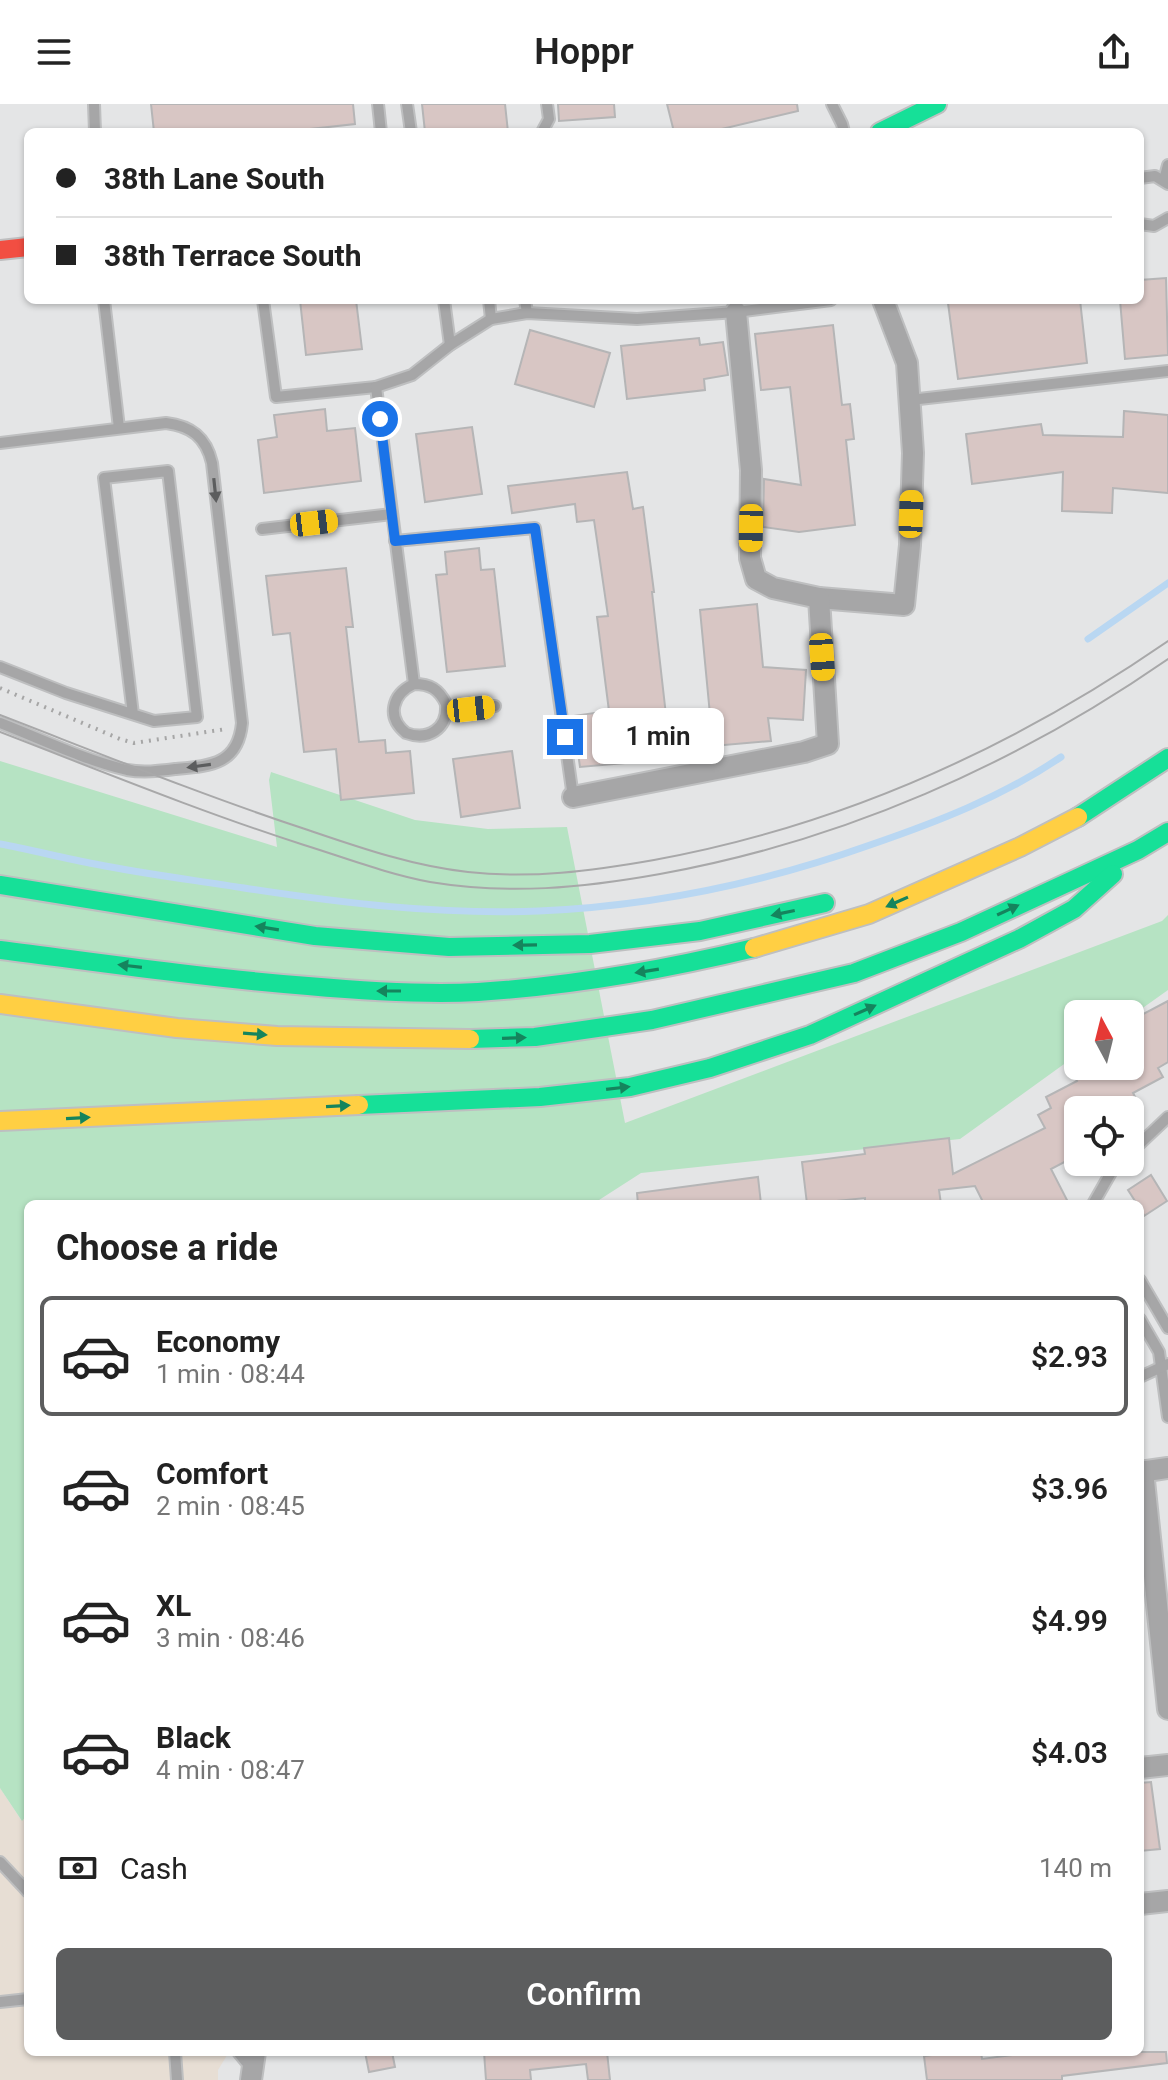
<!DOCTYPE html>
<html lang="en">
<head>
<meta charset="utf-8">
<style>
  :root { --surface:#fff; --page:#f6f6f6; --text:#222; --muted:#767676; --line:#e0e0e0; --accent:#5c5d5e }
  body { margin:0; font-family:Roboto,sans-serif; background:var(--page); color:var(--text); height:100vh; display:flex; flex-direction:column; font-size:30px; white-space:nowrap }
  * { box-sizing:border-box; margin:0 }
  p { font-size:26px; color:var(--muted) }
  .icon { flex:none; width:44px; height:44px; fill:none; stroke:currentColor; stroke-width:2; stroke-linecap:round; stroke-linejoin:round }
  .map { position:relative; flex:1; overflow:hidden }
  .sheet { position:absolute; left:24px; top:1096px; width:1120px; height:856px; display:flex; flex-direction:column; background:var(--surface); border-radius:12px; box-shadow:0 2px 6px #0004 }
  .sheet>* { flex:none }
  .top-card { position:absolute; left:24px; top:24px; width:1120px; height:176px; border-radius:12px; box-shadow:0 2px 6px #0004; display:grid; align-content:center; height:176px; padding:0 32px; background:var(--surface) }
  .needle { width:52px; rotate:353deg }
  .tools { position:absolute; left:1064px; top:896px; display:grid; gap:16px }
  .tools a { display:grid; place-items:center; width:80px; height:80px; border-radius:12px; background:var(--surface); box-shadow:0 2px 6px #0004; font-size:40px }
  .end { position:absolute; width:36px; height:36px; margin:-18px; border:10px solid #1a73e8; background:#fff; box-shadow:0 0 0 4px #fff }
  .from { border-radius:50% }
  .bubble { position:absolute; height:56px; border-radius:12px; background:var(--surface); box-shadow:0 2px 6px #0004; font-size:26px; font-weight:600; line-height:56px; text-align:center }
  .car { position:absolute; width:24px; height:48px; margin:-24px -12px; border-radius:10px; box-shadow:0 0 6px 2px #0007; background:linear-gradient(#f5c518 24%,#345 0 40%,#f5c518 0 76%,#345 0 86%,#f5c518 0) }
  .top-card b { display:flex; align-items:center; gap:28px; height:76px; font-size:30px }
  .top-card b+b { border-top:2px solid var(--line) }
  .top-card i { width:20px; height:20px; background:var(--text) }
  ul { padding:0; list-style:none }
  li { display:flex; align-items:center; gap:24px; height:120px; margin:0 16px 12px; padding:0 16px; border:4px solid transparent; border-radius:12px }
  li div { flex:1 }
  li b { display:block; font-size:30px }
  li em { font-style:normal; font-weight:600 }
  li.selected { border-color:var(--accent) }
  li>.icon { width:72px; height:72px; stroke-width:1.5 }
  h2 { padding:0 32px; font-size:36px; line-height:96px }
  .pay { display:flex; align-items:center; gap:20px; height:88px; padding:0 32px; font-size:30px }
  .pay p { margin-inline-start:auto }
  .action { display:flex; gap:16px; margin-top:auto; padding:16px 32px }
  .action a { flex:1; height:92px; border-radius:12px; background:var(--accent); color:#fff; font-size:32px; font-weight:600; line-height:92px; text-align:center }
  header { display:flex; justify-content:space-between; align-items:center; height:104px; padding:0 32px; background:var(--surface); font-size:36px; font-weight:600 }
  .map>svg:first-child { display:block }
  .commercial { fill:#e7ded4 }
  .green { fill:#b6e3c3 }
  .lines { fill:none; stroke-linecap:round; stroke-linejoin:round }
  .stream { stroke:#b9d7f2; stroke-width:7 }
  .building { fill:#d8c6c4; stroke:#b5b5b6; stroke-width:2 }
  .lane-casing { stroke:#bebfc0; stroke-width:14 }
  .street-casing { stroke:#bebfc0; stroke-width:24 }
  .fast-casing { stroke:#bebfc0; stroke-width:22 }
  .slow-casing { stroke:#bebfc0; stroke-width:22 }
  .jam-casing { stroke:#bebfc0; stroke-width:22 }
  .path { stroke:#a6a6a6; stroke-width:4; stroke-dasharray:2 6; stroke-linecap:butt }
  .lane { stroke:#a6a6a7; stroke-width:10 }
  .street { stroke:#a6a6a7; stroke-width:20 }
  .fast { stroke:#16e098; stroke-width:18 }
  .slow { stroke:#ffcf43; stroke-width:18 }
  .jam { stroke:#f24e42; stroke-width:18 }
  .tram { stroke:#a8a8a9; stroke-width:2 }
  .oneway { fill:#5c5d5e }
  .oneway2 { fill:#15845d }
  .route { stroke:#1a73e8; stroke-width:10 }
</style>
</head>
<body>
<header><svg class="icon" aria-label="menu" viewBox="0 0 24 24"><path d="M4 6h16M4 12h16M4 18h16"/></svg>Hoppr<svg class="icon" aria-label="share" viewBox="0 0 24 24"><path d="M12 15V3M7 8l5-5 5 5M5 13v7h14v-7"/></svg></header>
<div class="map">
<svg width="1168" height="1976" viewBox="0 0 1168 1976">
  <rect width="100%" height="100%" fill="#e4e5e6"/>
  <polygon class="commercial" points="0,1684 21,1716 28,1710 28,1948 229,1948 218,1966 218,1976 0,1976"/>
  <polygon class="green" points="0,657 277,743 269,676 271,668 415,716 488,725 567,723 625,1019 1162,817 1168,811 1168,886 1130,913 1130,910 1078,910 1078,950 960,1035 641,1069 599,1096 571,1100 28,1100 28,1710 22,1717 0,1684"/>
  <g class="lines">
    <g class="stream">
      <polyline points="1088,535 1168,479"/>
      <path d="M 0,740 C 32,746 63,754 95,760 C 144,770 194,776 244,784 C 342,799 439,811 539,807 C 653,802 763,779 870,741 C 937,718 1002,693 1061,653"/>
    </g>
  </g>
  <g class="building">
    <polygon points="151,0 353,0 355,20 283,28 154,28"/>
    <polygon points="422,0 505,0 508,28 425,28"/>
    <polygon points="558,0 614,0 615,13 559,17"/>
    <polygon points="667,0 797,0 798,7 709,28 674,28"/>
    <polygon points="1166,174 1168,251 1125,255 1120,196 1140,196 1140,176"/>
    <polygon points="300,196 356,196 362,245 306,251"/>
    <polygon points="967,196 1080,196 1087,259 958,275 948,199"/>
    <polygon points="833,221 842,301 850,300 854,335 846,336 855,421 799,428 763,423 764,375 801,381 790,283 761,286 755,230"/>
    <polygon points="530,226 610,249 594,303 515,280"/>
    <polygon points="699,234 700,241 723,238 728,271 704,275 705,286 627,295 621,242"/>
    <polygon points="325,305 327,327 355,324 361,377 264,389 258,336 277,333 274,311"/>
    <polygon points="1124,307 1168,311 1168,389 1113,384 1112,409 1062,407 1063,368 972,380 966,330 1041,320 1043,331 1123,333"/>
    <polygon points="472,323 482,390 425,398 416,330"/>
    <polygon points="627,368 633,405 643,403 654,488 652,488 671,655 580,663 573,612 609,607 597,513 608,512 594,416 577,418 575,400 512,409 508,382"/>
    <polygon points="479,444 481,466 494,465 505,562 447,568 436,471 447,470 445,448"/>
    <polygon points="346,464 353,523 346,523 359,638 385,636 386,649 410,647 414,689 341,696 336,645 304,648 290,529 273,531 266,472"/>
    <polygon points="757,500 763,563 806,566 803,616 768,614 771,637 713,642 700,506"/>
    <polygon points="512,647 520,704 461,713 453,655"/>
    <polygon points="1168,897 1168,958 1158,964 1163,973 1133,989 1138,998 1124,1006 1078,1006 1078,1051 1051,1065 1069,1100 984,1100 975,1082 939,1086 941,1100 865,1100 865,1094 807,1100 802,1058 865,1050 864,1044 949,1034 953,1070 1045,1024 1038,1011 1051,1004 1046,993 1077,977 1072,968 1084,962 1130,962 1130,917"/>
    <polygon points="1151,1071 1167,1097 1144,1112 1140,1100 1137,1100 1128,1086"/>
    <polygon points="758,1073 761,1100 638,1100 637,1089"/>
    <polygon points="1151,1678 1160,1745 1140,1747 1140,1679"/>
    <polygon points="365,1948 392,1948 395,1963 369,1968"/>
    <polygon points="484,1948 607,1948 610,1976 588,1976 586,1960 530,1966 531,1976 486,1976"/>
    <polygon points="955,1948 981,1948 982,1955 1035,1948 1166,1948 1167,1959 1062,1972 1062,1976 927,1976 924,1952"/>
  </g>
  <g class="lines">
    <defs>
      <g id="lane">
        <polyline points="94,0 95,28"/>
        <polyline points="378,0 381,28"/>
        <polyline points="407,0 411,28"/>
        <polyline points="832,0 842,20 844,28"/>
        <polyline points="542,28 549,15 547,0"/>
        <polyline points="1140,74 1155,72 1168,80"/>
        <polyline points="1164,76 1168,61"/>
        <polyline points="1140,120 1154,122 1168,114"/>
        <polyline points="104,196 119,324"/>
        <polyline points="263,196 276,293 376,283"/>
        <polyline points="444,196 450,241"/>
        <polyline points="489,196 491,215"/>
        <polyline points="525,196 527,209"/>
        <polyline points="910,296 1168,267"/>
        <path d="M 0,339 L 166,319 C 191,322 206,333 212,359 L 242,619 C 238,661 210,662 175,665 C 159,667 143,669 127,666 C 84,656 41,635 0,619"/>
        <polyline points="262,425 392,410"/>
        <polyline points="395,437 535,424 573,693"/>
        <polyline points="0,563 66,589 154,617 197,613 168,367 104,374 133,610"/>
        <path d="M 414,580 C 430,580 439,585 446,600 C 448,625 428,637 406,629 C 386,613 392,590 414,580 L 376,283 L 412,271 L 450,241 L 491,215 L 527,209 L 637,215 L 736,208 L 831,196"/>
        <polyline points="446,607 495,602"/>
        <polyline points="1130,1049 1168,1013"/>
        <polyline points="1093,1100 1113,1065 1121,1058"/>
        <polyline points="1140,1176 1168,1224"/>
        <polyline points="1140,1215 1159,1248 1168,1313"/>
        <polyline points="1140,1273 1168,1260"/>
        <polyline points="0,1758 28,1788"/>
        <polyline points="0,1898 28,1895"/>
        <polyline points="175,1948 177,1976"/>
        <polyline points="238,1948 252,1965"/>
      </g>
      <g id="street">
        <polyline points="819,494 904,501 910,441 913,349 907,259 883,196"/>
        <polyline points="573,693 804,648 828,640 819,494 773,484 756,475 750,454 751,366 736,208"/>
        <polyline points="1143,1367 1168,1605"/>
        <polyline points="1140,1368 1168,1364"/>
        <polyline points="1140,1664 1168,1661"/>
        <polyline points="1140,1800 1168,1797"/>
        <polyline points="251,1976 255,1948"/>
      </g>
      <g id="fast">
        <polyline points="880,28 937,0"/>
        <polyline points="1078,713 1168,654"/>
        <polyline points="0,781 315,832 449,843 590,840 700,827 825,799"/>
        <path d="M 0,846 C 103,859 205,874 308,882 C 364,887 422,891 478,888 C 572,882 663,866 754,844"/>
        <polyline points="470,935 535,933 652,916 854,869 961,828 1138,746 1168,728"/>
        <polyline points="359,1001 540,993 630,983 710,964 810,931 1019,835 1074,805 1113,770"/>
      </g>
      <g id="slow">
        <polyline points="754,844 869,810 1020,743 1078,713"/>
        <polyline points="0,900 177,924 277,932 470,935"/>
        <polyline points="0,1017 359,1001"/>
      </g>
      <polyline id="jam" points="0,146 28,143"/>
    </defs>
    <use href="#lane" class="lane-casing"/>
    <use href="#street" class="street-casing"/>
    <use href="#fast" class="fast-casing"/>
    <use href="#slow" class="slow-casing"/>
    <use href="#jam" class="jam-casing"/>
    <polyline class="path" points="0,584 120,635 134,639 226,625"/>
    <use href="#lane" class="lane"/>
    <use href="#street" class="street"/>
    <use href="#fast" class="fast"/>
    <use href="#slow" class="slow"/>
    <use href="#jam" class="jam"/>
    <g class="tram">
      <path d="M 0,611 C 101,650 202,691 305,725 C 358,743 412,762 468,768 C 531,775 592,767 654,756 C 840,722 1013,644 1168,537"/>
      <path d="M 0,628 C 101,667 201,708 304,741 C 346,754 387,770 430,778 C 509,791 582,784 660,770 C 843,737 1015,661 1168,555"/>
    </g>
  </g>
  <defs><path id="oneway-solid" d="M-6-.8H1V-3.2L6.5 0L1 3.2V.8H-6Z" transform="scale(2)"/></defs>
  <g class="oneway">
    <use href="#oneway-solid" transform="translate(215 386) rotate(84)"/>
    <use href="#oneway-solid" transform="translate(199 662) rotate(172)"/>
  </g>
  <g class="oneway2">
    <use href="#oneway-solid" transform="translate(897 798) rotate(156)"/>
    <use href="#oneway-solid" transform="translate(1008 806) rotate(-25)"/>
    <use href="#oneway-solid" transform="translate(783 809) rotate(168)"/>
    <use href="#oneway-solid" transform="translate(267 824) rotate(-171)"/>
    <use href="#oneway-solid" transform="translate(525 841) rotate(179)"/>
    <use href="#oneway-solid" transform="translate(130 862) rotate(-173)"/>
    <use href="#oneway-solid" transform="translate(647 867) rotate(171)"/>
    <use href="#oneway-solid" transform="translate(389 887) rotate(-180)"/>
    <use href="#oneway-solid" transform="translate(865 906) rotate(-24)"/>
    <use href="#oneway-solid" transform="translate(255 930) rotate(4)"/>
    <use href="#oneway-solid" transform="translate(514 934) rotate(-2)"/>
    <use href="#oneway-solid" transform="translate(618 984) rotate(-7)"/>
    <use href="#oneway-solid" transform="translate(338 1002) rotate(-3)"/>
    <use href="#oneway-solid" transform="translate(78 1014) rotate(-3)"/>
  </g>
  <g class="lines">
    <polyline class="route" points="380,315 395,437 535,424 565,633"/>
  </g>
</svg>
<div class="tools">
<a><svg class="needle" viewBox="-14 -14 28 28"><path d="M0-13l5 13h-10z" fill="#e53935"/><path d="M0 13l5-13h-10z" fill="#767676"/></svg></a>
<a><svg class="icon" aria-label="locate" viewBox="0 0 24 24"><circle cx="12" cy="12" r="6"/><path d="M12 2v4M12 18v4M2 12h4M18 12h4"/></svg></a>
</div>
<i class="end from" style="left:380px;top:315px"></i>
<i class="end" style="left:565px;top:633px"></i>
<div class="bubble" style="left:592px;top:604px;width:132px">1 min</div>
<i class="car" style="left:911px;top:410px;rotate:2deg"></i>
<i class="car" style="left:314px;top:419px;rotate:83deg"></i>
<i class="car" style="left:751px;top:424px;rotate:181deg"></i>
<i class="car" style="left:822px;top:553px;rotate:176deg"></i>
<i class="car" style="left:471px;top:605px;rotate:84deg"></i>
<div class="top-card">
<b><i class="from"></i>38th Lane South</b>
<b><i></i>38th Terrace South</b>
</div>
<section class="sheet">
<h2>Choose a ride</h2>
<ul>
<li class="selected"><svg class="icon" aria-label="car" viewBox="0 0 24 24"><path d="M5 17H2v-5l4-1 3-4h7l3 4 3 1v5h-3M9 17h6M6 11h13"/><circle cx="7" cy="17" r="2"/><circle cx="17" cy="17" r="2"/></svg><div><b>Economy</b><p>1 min · 08:44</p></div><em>$2.93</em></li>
<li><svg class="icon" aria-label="car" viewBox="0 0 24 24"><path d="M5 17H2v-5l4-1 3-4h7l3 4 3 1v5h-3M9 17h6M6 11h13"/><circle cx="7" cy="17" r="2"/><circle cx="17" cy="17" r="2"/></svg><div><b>Comfort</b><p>2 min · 08:45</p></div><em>$3.96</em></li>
<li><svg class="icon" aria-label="car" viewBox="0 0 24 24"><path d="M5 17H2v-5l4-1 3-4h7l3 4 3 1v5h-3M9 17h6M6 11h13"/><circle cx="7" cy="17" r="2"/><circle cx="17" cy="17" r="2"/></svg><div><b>XL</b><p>3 min · 08:46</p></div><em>$4.99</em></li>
<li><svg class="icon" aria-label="car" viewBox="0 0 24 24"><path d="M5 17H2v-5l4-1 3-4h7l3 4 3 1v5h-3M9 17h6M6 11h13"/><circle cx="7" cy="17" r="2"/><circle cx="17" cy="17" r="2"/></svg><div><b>Black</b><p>4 min · 08:47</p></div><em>$4.03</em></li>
</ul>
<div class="pay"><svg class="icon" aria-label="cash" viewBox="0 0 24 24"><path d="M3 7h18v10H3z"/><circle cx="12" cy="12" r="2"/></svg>Cash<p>140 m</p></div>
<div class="action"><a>Confirm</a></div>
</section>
</div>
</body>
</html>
